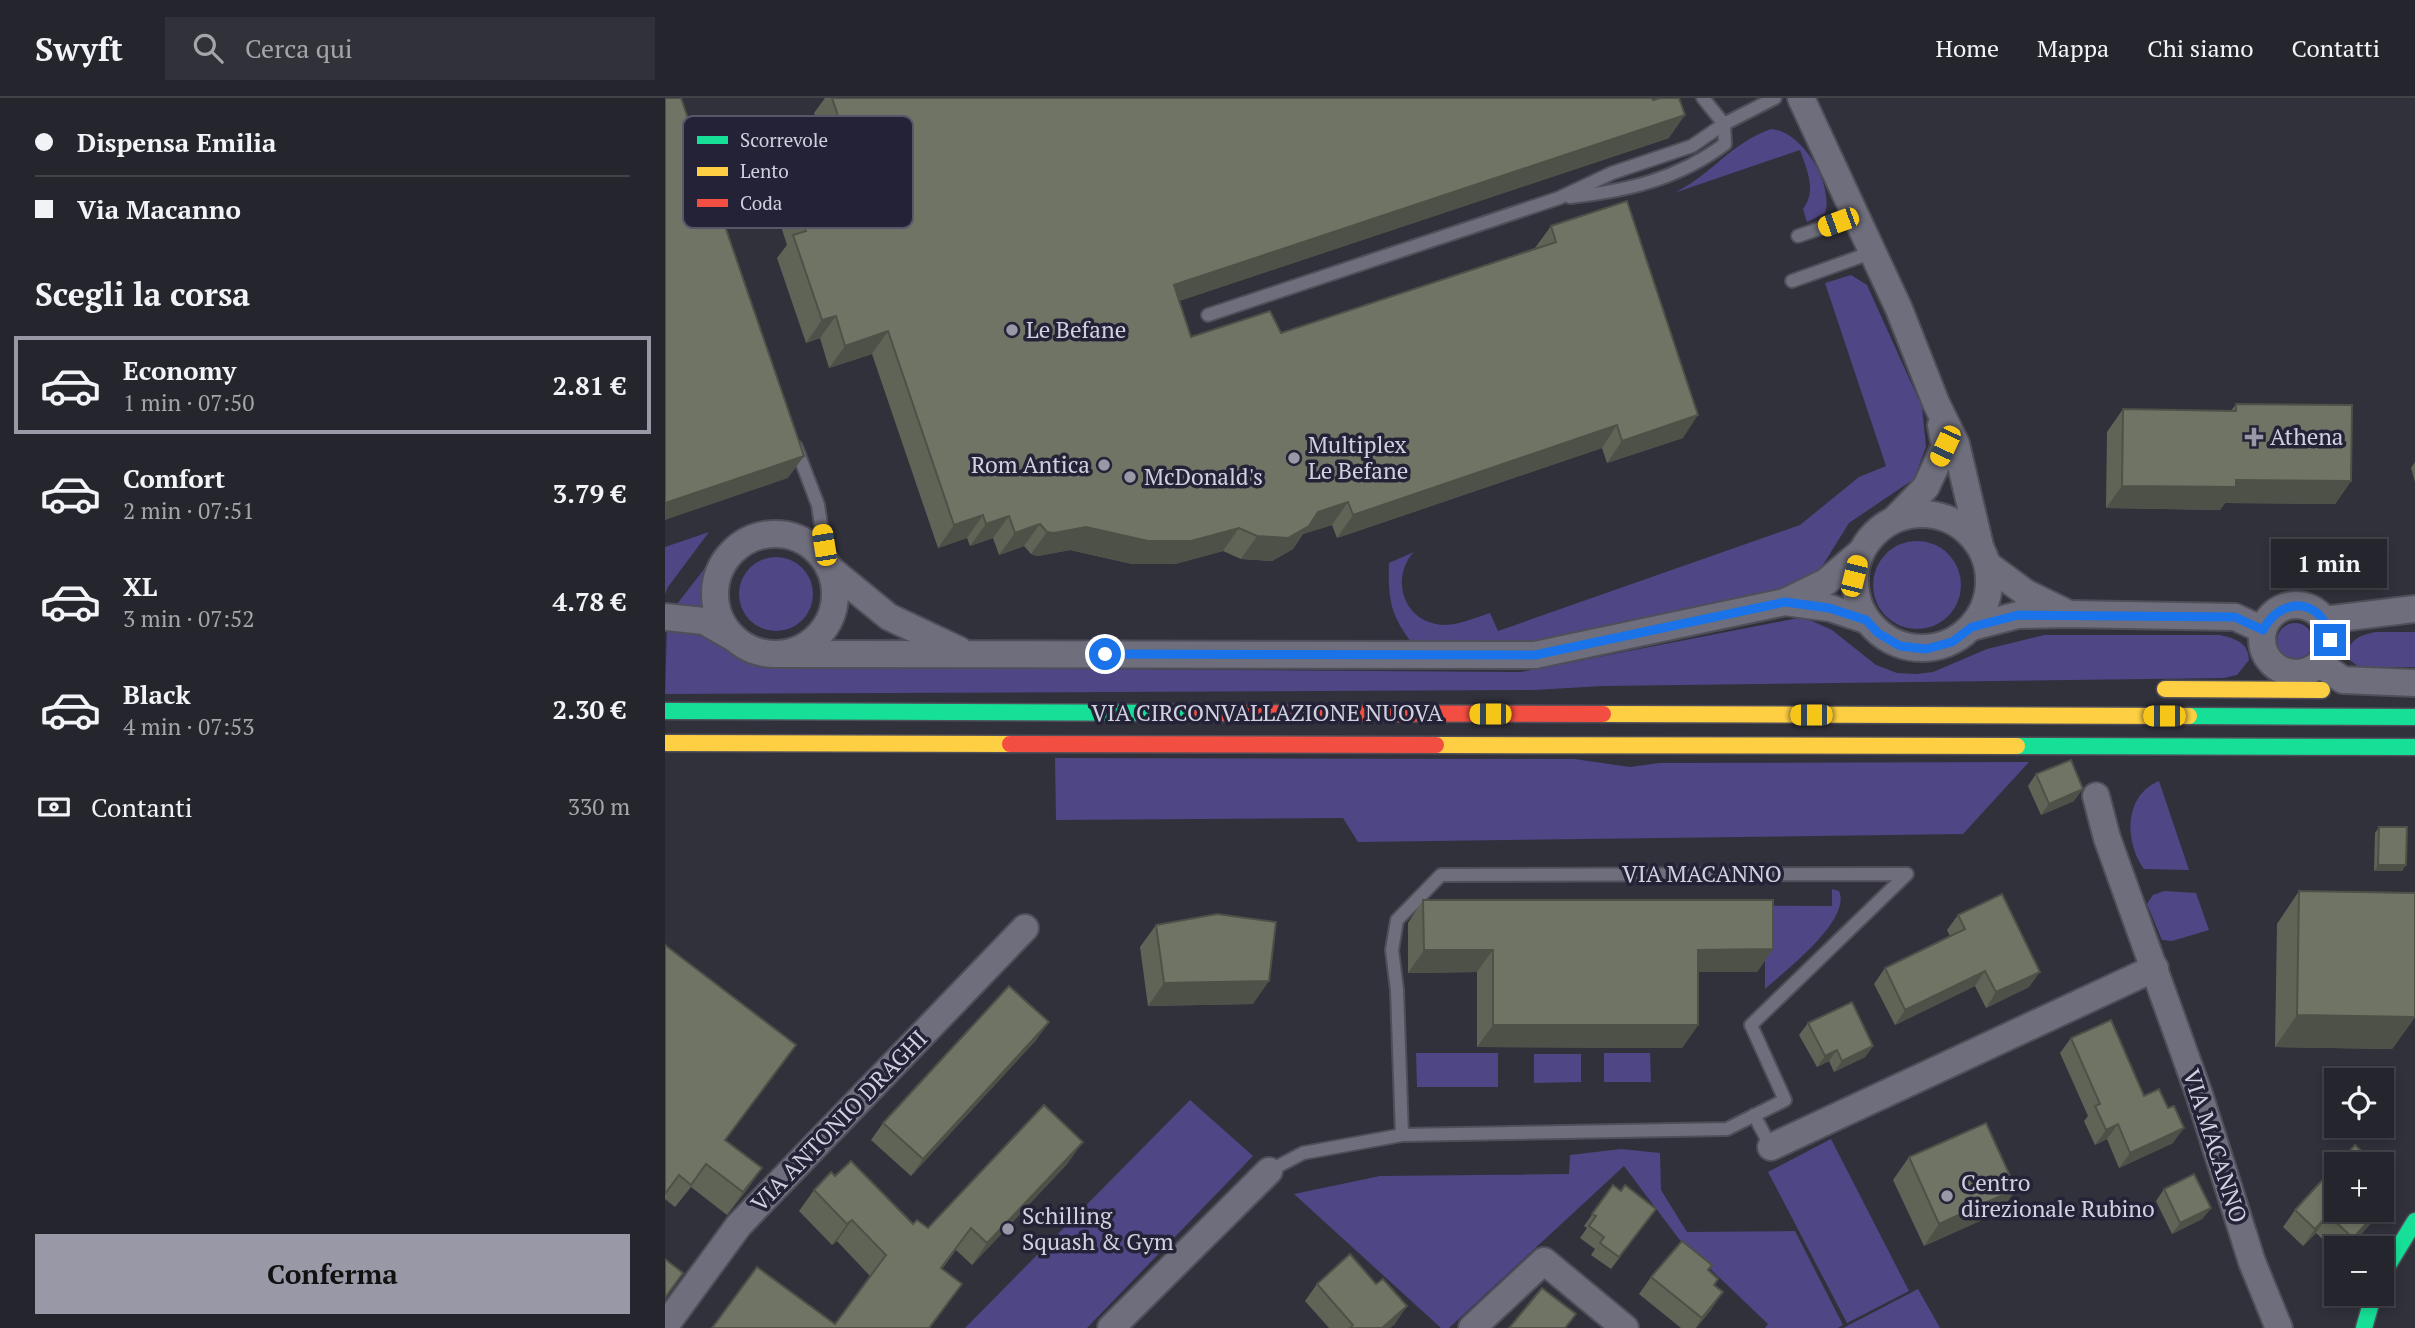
<!DOCTYPE html>
<html lang="it">
<head>
<meta charset="utf-8">
<style>
  :root { --surface:#25252d; --page:#313139; --text:#f1f3f6; --muted:#a3a5aa; --line:#424249; --accent:#9998a6 }
  body { margin:0; font-family:"PT Serif",serif; background:var(--page); color:var(--text); height:100vh; display:flex; flex-direction:column; font-size:26px; white-space:nowrap }
  * { box-sizing:border-box; margin:0 }
  p { font-size:23px; color:var(--muted) }
  .icon { flex:none; width:38px; height:38px; fill:none; stroke:currentColor; stroke-width:2; stroke-linecap:round; stroke-linejoin:round }
  .map { position:relative; flex:1; overflow:hidden }
  .panel { display:flex; flex-direction:column; background:var(--surface); width:665px }
  .panel>* { flex:none }
  .top-card { display:grid; align-content:center; height:154px; padding:0 35px; background:var(--surface) }
  .buttons { position:absolute; left:1659px; top:970px; display:grid; gap:14px }
  .buttons a { display:grid; place-items:center; width:70px; height:70px; border-radius:0px; background:var(--surface); box-shadow:0 4px 10px #0003,0 0 0 2px var(--line); font-size:35px }
  .end { position:absolute; width:32px; height:32px; margin:-16px; border:9px solid #1a73e8; background:#fff; box-shadow:0 0 0 4px #fff }
  .from { border-radius:50% }
  .bubble { position:absolute; height:49px; border-radius:0px; background:var(--surface); box-shadow:0 4px 10px #0003,0 0 0 2px var(--line); font-size:23px; font-weight:700; line-height:49px; text-align:center }
  .car { position:absolute; width:21px; height:42px; margin:-21px -10px; border-radius:9px; box-shadow:0 0 5px 2px #0007; background:linear-gradient(#f5c518 24%,#345 0 40%,#f5c518 0 76%,#345 0 86%,#f5c518 0) }
  .top-card b { display:flex; align-items:center; gap:24px; height:66px; font-size:26px }
  .top-card b+b { border-top:2px solid var(--line) }
  .top-card i { width:18px; height:18px; background:var(--text) }
  ul { padding:0; list-style:none }
  li { display:flex; align-items:center; gap:21px; height:98px; margin:0 14px 10px; padding:0 21px; border:4px solid transparent; border-radius:0px }
  li div { flex:1 }
  li b { display:block; font-size:26px }
  li em { font-style:normal; font-weight:700 }
  li.selected { border-color:var(--accent) }
  li>.icon { width:63px; height:63px; stroke-width:1.5 }
  h2 { padding:0 35px; font-size:32px; line-height:84px }
  .pay { display:flex; align-items:center; gap:18px; height:77px; padding:0 35px; font-size:26px }
  .pay p { margin-inline-start:auto }
  .primary-button { display:flex; gap:14px; margin-top:auto; padding:14px 35px }
  .primary-button a { flex:1; height:80px; border-radius:0px; background:var(--accent); color:#111; font-size:28px; font-weight:700; line-height:80px; text-align:center }
  header { display:flex; align-items:center; gap:42px; box-sizing:border-box; height:98px; padding:0 35px; background:var(--surface); border-bottom:2px solid var(--line) }
  header strong { font-size:33px }
  nav { display:flex; gap:38px; margin-inline-start:auto; font-size:24px }
  .search { width:490px; height:63px; background:var(--page); display:flex; align-items:center; gap:18px; box-sizing:border-box; padding:0 24px; border-radius:0px; color:var(--muted); font-size:26px }
  main { display:flex; flex:1; min-height:0 }
  .map>svg:first-child { display:block }
  .green { fill:#4e4685 }
  .lines { fill:none; stroke-linecap:round; stroke-linejoin:round }
  .lane-casing { stroke:#4f4e59; stroke-width:16 }
  .street-casing { stroke:#4f4e59; stroke-width:30 }
  .fast-casing { stroke:#4f4e59; stroke-width:19 }
  .slow-casing { stroke:#4f4e59; stroke-width:19 }
  .jam-casing { stroke:#4f4e59; stroke-width:19 }
  .lane { stroke:#6f6e7c; stroke-width:12 }
  .street { stroke:#6f6e7c; stroke-width:26 }
  .fast { stroke:#16e098; stroke-width:16 }
  .slow { stroke:#ffcf43; stroke-width:16 }
  .jam { stroke:#f24e42; stroke-width:16 }
  .wall { fill:#606457 }
  .shaded-wall { fill:#4e5147 }
  .building { fill:#707465; stroke:#4e5147; stroke-width:2 }
  .route { stroke:#1a73e8; stroke-width:9 }
  .poi-dot { fill:#9998a6; stroke:#242237; stroke-width:2.5 }
  .labels { text-anchor:middle; stroke-width:7; stroke-linejoin:round; paint-order:stroke }
  .poi-label { font-size:23px; fill:#d1d0df; stroke:#242237; text-anchor:start }
  .street-label { font-size:23px; fill:#d1d0df; stroke:#242237 }
  .key { fill:#242237; stroke:#585669; stroke-width:2 }
  .key-label { font-size:19px; fill:#d1d0df }
</style>
</head>
<body>
<header>
<strong>Swyft</strong>
<div class="search"><svg class="icon" aria-label="search" viewBox="0 0 24 24"><circle cx="10" cy="10" r="6"/><path d="M15 15l6 6"/></svg>Cerca qui</div>
<nav><a>Home</a><a>Mappa</a><a>Chi siamo</a><a>Contatti</a></nav>
</header>
<main>
<section class="panel">
<div class="top-card">
<b><i class="from"></i>Dispensa Emilia</b>
<b><i></i>Via Macanno</b>
</div>
<h2>Scegli la corsa</h2>
<ul>
<li class="selected"><svg class="icon" aria-label="car" viewBox="0 0 24 24"><path d="M5 17H2v-5l4-1 3-4h7l3 4 3 1v5h-3M9 17h6M6 11h13"/><circle cx="7" cy="17" r="2"/><circle cx="17" cy="17" r="2"/></svg><div><b>Economy</b><p>1 min · 07:50</p></div><em>2.81 €</em></li>
<li><svg class="icon" aria-label="car" viewBox="0 0 24 24"><path d="M5 17H2v-5l4-1 3-4h7l3 4 3 1v5h-3M9 17h6M6 11h13"/><circle cx="7" cy="17" r="2"/><circle cx="17" cy="17" r="2"/></svg><div><b>Comfort</b><p>2 min · 07:51</p></div><em>3.79 €</em></li>
<li><svg class="icon" aria-label="car" viewBox="0 0 24 24"><path d="M5 17H2v-5l4-1 3-4h7l3 4 3 1v5h-3M9 17h6M6 11h13"/><circle cx="7" cy="17" r="2"/><circle cx="17" cy="17" r="2"/></svg><div><b>XL</b><p>3 min · 07:52</p></div><em>4.78 €</em></li>
<li><svg class="icon" aria-label="car" viewBox="0 0 24 24"><path d="M5 17H2v-5l4-1 3-4h7l3 4 3 1v5h-3M9 17h6M6 11h13"/><circle cx="7" cy="17" r="2"/><circle cx="17" cy="17" r="2"/></svg><div><b>Black</b><p>4 min · 07:53</p></div><em>2.30 €</em></li>
</ul>
<div class="pay"><svg class="icon" aria-label="cash" viewBox="0 0 24 24"><path d="M3 7h18v10H3z"/><circle cx="12" cy="12" r="2"/></svg>Contanti<p>330 m</p></div>
<div class="primary-button"><a>Conferma</a></div>
</section>
<div class="map">
<svg width="1750" height="1230" viewBox="0 0 1750 1230">
  <rect width="100%" height="100%" fill="#31313c"/>
  <g class="green">
    <path d="M 1106,31 C 1137,33 1169,86 1160,115 L 1142,124 L 1138,111 C 1152,93 1142,72 1135,52 L 1009,95 C 1048,76 1064,46 1106,31 Z"/>
    <path d="M 1186,177 L 1202,187 L 1257,309 L 1261,349 L 1249,381 L 1184,425 L 1151,478 L 1125,494 L 848,546 L 747,545 C 725,516 723,501 724,465 L 749,454 C 726,478 737,520 771,526 C 788,530 809,520 825,515 L 833,533 L 1135,427 L 1194,379 L 1221,368 L 1160,185 Z"/>
    <polygon points="44,434 3,489 0,496 0,449"/>
    <circle cx="1252" cy="487" r="44"/>
    <polygon points="50,457 40,487 42,512 9,510"/>
    <circle cx="111" cy="496" r="37"/>
    <path d="M 1138,519 L 1167,532 L 1211,567 L 1232,575 L 1251,576 L 1268,574 L 1322,551 L 1379,537 L 1555,537 C 1571,541 1583,544 1584,562 L 1572,577 L 1559,580 L 938,588 L 869,592 L 0,596 L 2,529 C 46,535 78,560 123,569 L 856,574 Z"/>
    <circle cx="1630" cy="543" r="18"/>
    <path d="M 1711,534 L 1750,534 L 1750,569 L 1694,569 L 1682,560 C 1682,542 1695,537 1711,534 Z"/>
    <polygon points="390,660 909,661 965,669 994,665 1364,664 1298,736 693,744 678,720 391,722"/>
    <path d="M 1494,683 L 1495,686 L 1524,772 L 1479,771 C 1460,744 1458,698 1494,683 Z"/>
    <path d="M 1167,791 L 1174,793 C 1187,822 1120,873 1100,891 L 1100,825 L 788,807 L 1167,808 Z"/>
    <polygon points="1499,793 1531,795 1544,832 1507,843 1497,842 1482,806 1488,797"/>
    <polygon points="751,955 833,955 833,989 752,989"/>
    <polygon points="939,955 985,955 986,984 939,984"/>
    <polygon points="869,956 916,956 916,984 869,985"/>
    <polygon points="525,1002 588,1058 422,1230 300,1230"/>
    <polygon points="1166,1041 1244,1193 1182,1225 1103,1074"/>
    <polygon points="956,1051 995,1055 996,1092 1022,1134 1130,1133 1178,1227 1173,1230 1100,1230 1103,1226 1014,1141 959,1068 784,1230 776,1230 629,1096 715,1078 904,1076 905,1057"/>
    <polygon points="1253,1191 1275,1230 1178,1230 1182,1228"/>
  </g>
  <g class="lines">
    <defs>
      <g id="lane">
        <path d="M 905,99 C 962,93 1013,81 1060,46 L 1059,26 L 1038,0"/>
        <polyline points="1133,138 1191,118"/>
        <polyline points="1127,183 1208,154"/>
        <polyline points="543,217 894,100 947,75 1027,48 1059,26 1110,0"/>
        <polyline points="131,349 153,407 162,467"/>
        <polyline points="1089,1017 1106,1049"/>
        <polyline points="604,1073 638,1055 737,1037 1062,1031 1120,1002 1086,927 1242,776 776,777 732,822 727,852 732,892 737,1037"/>
      </g>
      <g id="street">
        <polyline points="1136,0 1234,211 1271,305 1291,346 1315,448"/>
        <circle cx="1257" cy="483" r="67"/>
        <polyline points="1230,421 1261,389 1280,348 1276,327"/>
        <circle cx="110" cy="496" r="60"/>
        <polyline points="1323,467 1361,495 1400,514"/>
        <polyline points="164,470 224,519 294,552"/>
        <polyline points="1120,504 1165,510 1201,522"/>
        <circle cx="1631" cy="541" r="34"/>
        <polyline points="0,519 39,523 67,539"/>
        <polyline points="1659,522 1750,511"/>
        <polyline points="1307,529 1353,517 1404,516 1570,519 1598,532"/>
        <polyline points="111,556 870,557 1120,504 1161,484 1195,455"/>
        <polyline points="1655,566 1678,582 1750,585"/>
        <polyline points="1431,698 1442,740 1534,996 1587,1164 1614,1230"/>
        <polyline points="1106,1049 1490,870"/>
        <polyline points="0,1228 74,1127 360,830"/>
        <polyline points="446,1230 604,1073"/>
        <polyline points="807,1230 879,1163 960,1230"/>
      </g>
      <g id="fast">
        <polyline points="0,613 533,615"/>
        <polyline points="1524,618 1750,619"/>
        <polyline points="1352,648 1750,649"/>
        <polyline points="1717,1177 1750,1123"/>
        <polyline points="1699,1230 1709,1195"/>
      </g>
      <g id="slow">
        <polyline points="1500,591 1657,592"/>
        <polyline points="938,616 1524,618"/>
        <polyline points="0,645 345,646"/>
        <polyline points="771,647 1352,648"/>
      </g>
      <g id="jam">
        <polyline points="533,615 938,616"/>
        <polyline points="345,646 771,647"/>
      </g>
    </defs>
    <use href="#lane" class="lane-casing"/>
    <use href="#street" class="street-casing"/>
    <use href="#fast" class="fast-casing"/>
    <use href="#slow" class="slow-casing"/>
    <use href="#jam" class="jam-casing"/>
    <use href="#lane" class="lane"/>
    <use href="#street" class="street"/>
    <use href="#fast" class="fast"/>
    <use href="#slow" class="slow"/>
    <use href="#jam" class="jam"/>
  </g>
  <g class="wall">
    <polygon points="160,0 987,0 1004,40 514,203 526,239 616,235 870,150 886,128 1018,340 942,365 937,350 672,440 667,427 638,436 628,451 607,463 576,461 558,453 510,466 467,466 405,452 373,458 366,456 359,448 334,457 328,440 305,448 302,440 273,450 207,256 164,270 155,240 141,245 112,160 122,147 105,94 120,71 163,57 149,15"/>
    <polygon points="1571,306 1686,383 1670,406 1560,405 1555,412 1441,410 1442,334 1458,311 1566,313"/>
    <polygon points="1750,364 1750,384 1746,370"/>
    <polygon points="1371,676 1409,703 1376,717 1363,688"/>
    <polygon points="1714,729 1737,773 1709,773 1710,735"/>
    <polygon points="1634,793 1750,919 1727,951 1610,949 1612,826"/>
    <polygon points="758,802 1108,851 1092,874 1033,874 1033,927 1017,950 812,949 812,874 743,875 743,825"/>
    <polygon points="1293,817 1364,889 1321,910 1310,888 1230,927 1209,886 1220,870 1285,838 1282,832"/>
    <polygon points="491,827 588,906 483,908 475,849"/>
    <polygon points="0,847 131,947 60,1042 97,1070 81,1093 62,1117 26,1089 10,1109 0,1101"/>
    <polygon points="1143,925 1208,948 1200,959 1169,974 1164,963 1152,969 1134,937"/>
    <polygon points="1406,940 1479,998 1508,1045 1454,1070 1442,1041 1430,1047 1419,1023 1423,1018 1395,955"/>
    <polygon points="372,941 246,1078 206,1042 218,1025"/>
    <polygon points="1244,1059 1351,1091 1335,1114 1259,1148 1228,1082"/>
    <polygon points="403,1065 307,1167 291,1152 277,1171 297,1186 265,1230 47,1230 170,1226 205,1178 172,1143 167,1147 134,1113 149,1092 170,1078 248,1126 263,1130"/>
    <polygon points="948,1087 956,1093 991,1111 946,1171 926,1157 930,1151 915,1140 922,1130 919,1128"/>
    <polygon points="1499,1091 1546,1110 1537,1121 1507,1136 1491,1103"/>
    <polygon points="1630,1112 1711,1120 1683,1150 1671,1150 1671,1153 1651,1135 1638,1148 1618,1129"/>
    <polygon points="1043,1173 1049,1187 1046,1212 1031,1230 1016,1230 974,1196 986,1179"/>
    <polygon points="652,1186 730,1226 725,1230 664,1230 640,1203"/>
  </g>
  <g class="shaded-wall">
    <polygon points="1020,17 1004,40 493,210 509,187"/>
    <polygon points="171,218 155,240 141,245 157,222"/>
    <polygon points="223,233 207,256 164,270 180,248"/>
    <polygon points="1033,317 1018,340 942,365 957,343"/>
    <polygon points="952,327 937,350 672,440 688,417"/>
    <polygon points="139,358 123,380 0,422 0,405"/>
    <polygon points="1571,382 1686,383 1670,406 1560,405 1555,412 1441,410 1457,388"/>
    <polygon points="683,404 667,427 638,436 628,451 607,463 576,461 592,438 653,414"/>
    <polygon points="318,417 302,440 273,450 289,427"/>
    <polygon points="344,418 328,440 305,448 321,426"/>
    <polygon points="375,426 359,448 334,457 350,435"/>
    <polygon points="421,429 574,430 558,453 510,466 467,466 405,452 373,458 366,456 382,434"/>
    <polygon points="1418,691 1409,703 1376,717 1384,706"/>
    <polygon points="1713,767 1741,767 1737,773 1709,773"/>
    <polygon points="1108,851 1092,874 1018,874 1033,852"/>
    <polygon points="759,852 828,852 812,874 743,875"/>
    <polygon points="1320,873 1310,888 1230,927 1240,912"/>
    <polygon points="1375,874 1364,889 1321,910 1331,894"/>
    <polygon points="604,883 588,906 483,908 499,885"/>
    <polygon points="1632,917 1750,919 1727,951 1610,949"/>
    <polygon points="384,924 372,941 246,1078 258,1061"/>
    <polygon points="828,927 1033,927 1017,950 812,949"/>
    <polygon points="131,947 115,969 44,1064 60,1042"/>
    <polygon points="1208,948 1200,959 1169,974 1177,963"/>
    <polygon points="1172,952 1164,963 1152,969 1160,958"/>
    <polygon points="1453,1026 1442,1041 1430,1047 1441,1032"/>
    <polygon points="1519,1030 1508,1045 1454,1070 1465,1055"/>
    <polygon points="418,1044 403,1065 307,1167 322,1145"/>
    <polygon points="97,1070 81,1093 62,1117 78,1094"/>
    <polygon points="1351,1091 1335,1114 1259,1148 1274,1126"/>
    <polygon points="1723,1103 1711,1120 1683,1150 1682,1150 1688,1140 1715,1111 1717,1111 1717,1109"/>
    <polygon points="1546,1110 1537,1121 1507,1136 1515,1125"/>
    <polygon points="1663,1117 1651,1135 1638,1148 1650,1131"/>
    <polygon points="187,1122 172,1143 167,1147 182,1126"/>
    <polygon points="1058,1194 1046,1212 1030,1230 1037,1220"/>
    <polygon points="742,1208 730,1226 725,1230 717,1230"/>
  </g>
  <g class="building">
    <polygon points="0,0 16,0 139,358 0,405"/>
    <polygon points="167,0 987,0 988,2 995,0 1014,0 1020,17 509,187 526,239 605,213 616,235 891,144 886,128 962,103 1033,317 957,343 952,327 688,417 683,404 653,414 644,428 623,440 592,438 574,430 526,443 483,443 421,429 389,435 382,434 375,426 350,435 344,418 321,426 318,417 289,427 223,233 180,248 171,218 157,222 128,137 141,133 120,71 184,50"/>
    <polygon points="1571,306 1687,307 1686,383 1571,382 1571,389 1457,388 1458,311 1571,313"/>
    <polygon points="1406,662 1418,691 1384,706 1371,676"/>
    <polygon points="1714,729 1742,729 1741,767 1713,767"/>
    <polygon points="1634,793 1750,795 1750,919 1632,917"/>
    <polygon points="1337,796 1375,874 1331,894 1320,873 1240,912 1220,870 1300,831 1293,817"/>
    <polygon points="758,802 1108,802 1108,851 1033,852 1033,927 828,927 828,852 759,852"/>
    <polygon points="552,816 611,824 604,883 499,885 491,827"/>
    <polygon points="0,847 131,947 60,1042 97,1070 78,1094 41,1066 26,1087 14,1077 0,1096"/>
    <polygon points="344,888 384,924 258,1061 218,1025"/>
    <polygon points="1187,904 1208,948 1177,963 1172,952 1160,958 1143,925"/>
    <polygon points="1446,922 1479,998 1494,991 1503,1010 1509,1008 1519,1030 1465,1055 1453,1026 1441,1032 1430,1008 1435,1006 1406,940"/>
    <polygon points="379,1007 418,1044 322,1145 306,1130 276,1170 297,1186 264,1230 47,1230 92,1169 170,1226 221,1157 187,1122 182,1126 149,1092 166,1074 170,1078 186,1063 248,1126 252,1122 263,1130"/>
    <polygon points="1321,1025 1351,1091 1274,1126 1244,1059"/>
    <polygon points="1690,1047 1710,1066 1673,1066"/>
    <polygon points="1671,1067 1671,1111 1715,1111 1688,1140 1663,1117 1650,1131 1630,1112"/>
    <polygon points="1529,1076 1546,1110 1515,1125 1499,1091"/>
    <polygon points="948,1087 956,1093 960,1087 991,1111 954,1159 935,1145 939,1139 924,1128 931,1118 927,1116"/>
    <polygon points="1717,1097 1723,1103 1717,1109"/>
    <polygon points="1017,1143 1047,1167 1043,1172 1053,1181 1049,1187 1058,1194 1037,1220 986,1179"/>
    <polygon points="685,1156 711,1186 718,1181 742,1208 717,1230 685,1230 688,1227 652,1186"/>
    <polygon points="0,1161 18,1175 0,1200"/>
    <polygon points="877,1190 911,1216 900,1230 844,1230"/>
  </g>
  <g class="lines">
    <path class="route" d="M 440,556 L 870,557 L 1120,504 L 1164,510 L 1201,522 L 1213,535 L 1235,548 L 1261,551 L 1287,544 L 1307,529 L 1353,517 L 1570,519 L 1598,532 C 1617,496 1660,501 1665,542"/>
  </g>
  <g class="poi-dot">
    <circle cx="347" cy="232" r="7"/>
    <path d="M1585.5 328.5h7v7h7v7h-7v7h-7v-7h-7v-7h7z"/>
    <circle cx="629" cy="360" r="7"/>
    <circle cx="439" cy="367" r="7"/>
    <circle cx="465" cy="379" r="7"/>
    <circle cx="1282" cy="1098" r="7"/>
    <circle cx="343" cy="1131" r="7"/>
  </g>
  <g class="labels">
    <g class="poi-label">
      <text x="361" y="240">Le Befane</text>
      <text x="1605" y="347">Athena</text>
      <text x="643" y="355">Multiplex<tspan x="643" dy="26">Le Befane</tspan></text>
      <text x="425" y="375" text-anchor="end">Rom Antica</text>
      <text x="479" y="387">McDonald's</text>
      <text x="1296" y="1093">Centro<tspan x="1296" dy="26">direzionale Rubino</tspan></text>
      <text x="357" y="1126">Schilling<tspan x="357" dy="26">Squash &amp; Gym</tspan></text>
    </g>
    <g class="street-label">
      <text x="602" y="623">VIA CIRCONVALLAZIONE NUOVA</text>
      <text x="1037" y="784">VIA MACANNO</text>
      <text transform="translate(174 1023) rotate(-46)" y="8">VIA ANTONIO DRAGHI</text>
      <text transform="translate(1550 1048) rotate(72)" y="8">VIA MACANNO</text>
    </g>
  </g>
  <rect x="18" y="18" width="230" height="112" rx="10" class="key"/>
  <rect x="32" y="38" width="31" height="8" fill="#16e098"/>
  <rect x="32" y="69" width="31" height="9" fill="#ffcf43"/>
  <rect x="32" y="101" width="31" height="8" fill="#f24e42"/>
  <g class="key-label">
    <text x="75" y="49">Scorrevole</text>
    <text x="75" y="80">Lento</text>
    <text x="75" y="112">Coda</text>
  </g>
</svg>
<div class="buttons">
<a><svg class="icon" aria-label="locate" viewBox="0 0 24 24"><circle cx="12" cy="12" r="6"/><path d="M12 2v4M12 18v4M2 12h4M18 12h4"/></svg></a>
<a>+</a>
<a>−</a>
</div>
<i class="end from" style="left:440px;top:556px"></i>
<i class="end" style="left:1665px;top:542px"></i>
<div class="bubble" style="left:1606px;top:441px;width:116px">1 min</div>
<i class="car" style="left:1173px;top:124px;rotate:250deg"></i>
<i class="car" style="left:1280px;top:348px;rotate:205deg"></i>
<i class="car" style="left:159px;top:447px;rotate:351deg"></i>
<i class="car" style="left:1189px;top:478px;rotate:14deg"></i>
<i class="car" style="left:825px;top:616px;rotate:270deg"></i>
<i class="car" style="left:1146px;top:617px;rotate:270deg"></i>
<i class="car" style="left:1499px;top:618px;rotate:270deg"></i>
</div>
</main>
</body>
</html>
